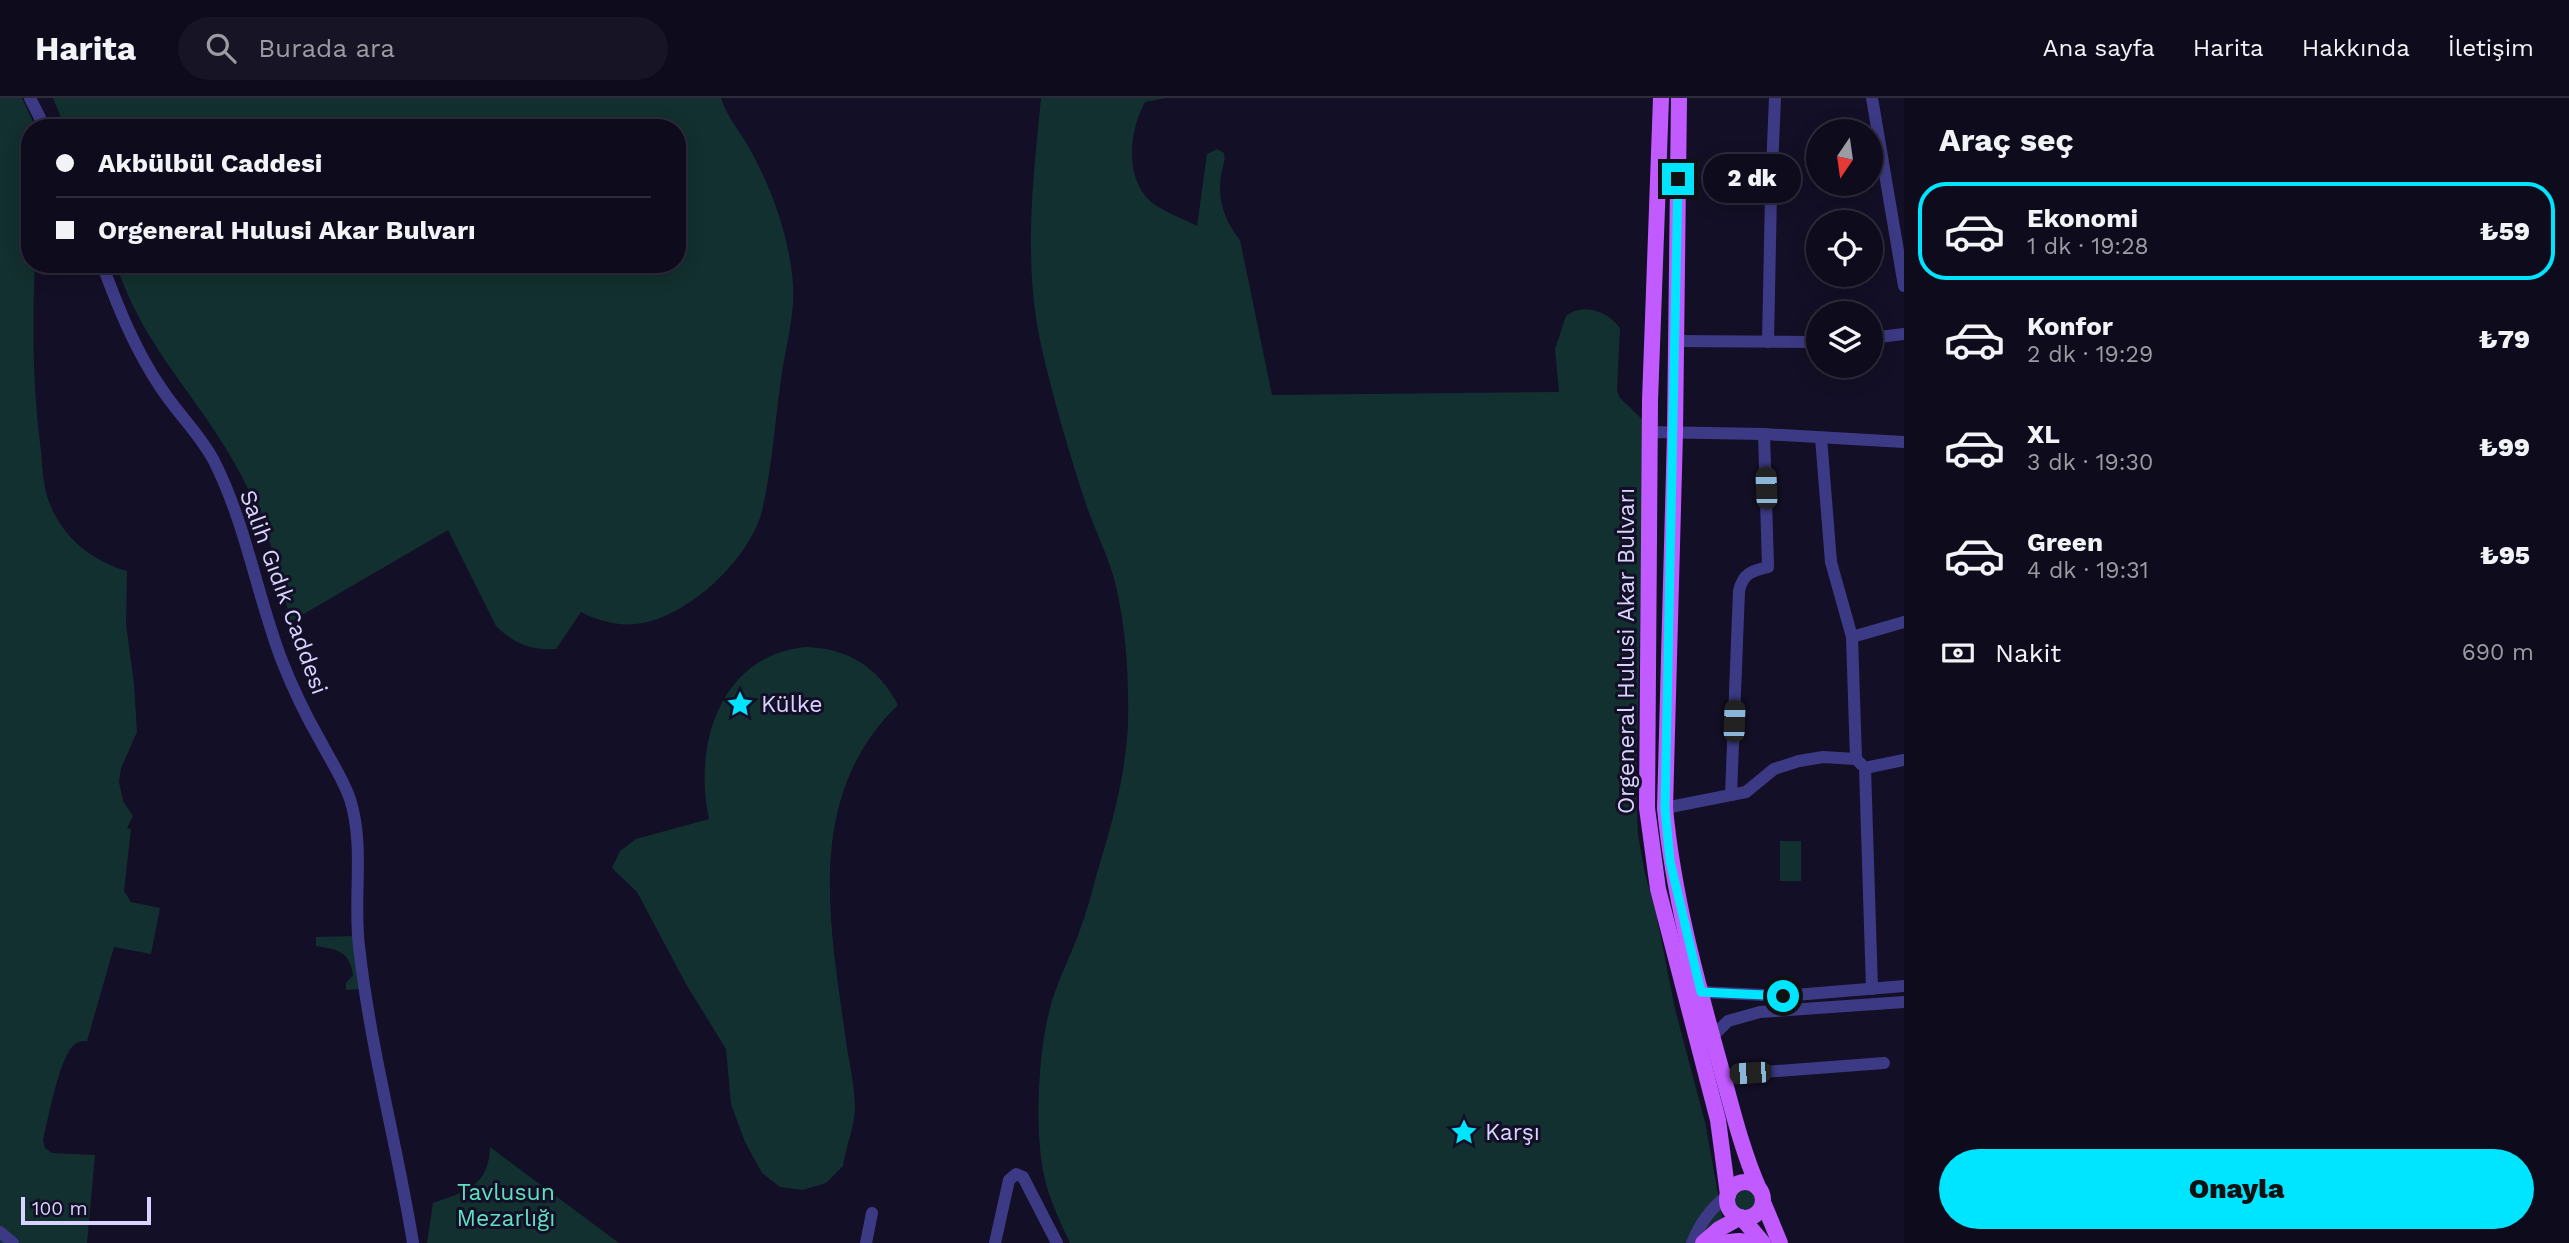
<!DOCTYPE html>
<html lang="tr">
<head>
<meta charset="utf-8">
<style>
  :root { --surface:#0e0b1c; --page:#171425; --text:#f1f3f6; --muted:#9b9ba3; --line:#2e2b3b; --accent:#00e5ff }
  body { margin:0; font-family:"Work Sans",sans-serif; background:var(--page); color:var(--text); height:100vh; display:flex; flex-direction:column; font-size:26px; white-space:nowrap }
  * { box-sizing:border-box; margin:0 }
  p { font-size:23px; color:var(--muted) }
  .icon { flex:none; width:38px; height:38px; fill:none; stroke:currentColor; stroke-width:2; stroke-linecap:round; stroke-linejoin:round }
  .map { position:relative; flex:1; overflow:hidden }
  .sheet { display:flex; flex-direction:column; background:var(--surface); width:665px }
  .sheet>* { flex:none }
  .banner { position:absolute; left:21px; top:21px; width:665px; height:154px; border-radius:28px; box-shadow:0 4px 18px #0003,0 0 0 2px var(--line); display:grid; align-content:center; height:154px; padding:0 35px; background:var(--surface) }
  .needle { width:46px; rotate:193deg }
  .controls { position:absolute; left:1806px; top:21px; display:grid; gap:14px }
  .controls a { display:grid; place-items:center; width:77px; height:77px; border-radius:50%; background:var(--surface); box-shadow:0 4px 18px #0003,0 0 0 2px var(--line); font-size:35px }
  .scale { position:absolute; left:21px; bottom:18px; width:130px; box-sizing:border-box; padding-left:7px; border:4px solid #d9d4ff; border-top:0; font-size:19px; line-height:24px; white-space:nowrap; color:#d9d4ff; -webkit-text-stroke:5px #130f26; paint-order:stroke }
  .end { position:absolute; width:32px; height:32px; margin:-16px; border:9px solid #00e5ff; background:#111; box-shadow:0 0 0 4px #111 }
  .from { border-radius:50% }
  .bubble { position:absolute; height:49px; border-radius:24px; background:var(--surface); box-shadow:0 4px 18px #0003,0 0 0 2px var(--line); font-size:23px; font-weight:800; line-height:49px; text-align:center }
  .car { position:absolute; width:21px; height:42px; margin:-21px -10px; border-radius:9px; box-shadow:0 0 5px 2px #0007; background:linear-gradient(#222 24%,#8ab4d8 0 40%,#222 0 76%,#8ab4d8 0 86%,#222 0) }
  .banner b { display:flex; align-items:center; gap:24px; height:66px; font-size:26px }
  .banner b+b { border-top:2px solid var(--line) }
  .banner i { width:18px; height:18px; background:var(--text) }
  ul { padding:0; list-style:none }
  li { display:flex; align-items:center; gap:21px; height:98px; margin:0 14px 10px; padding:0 21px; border:4px solid transparent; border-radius:28px }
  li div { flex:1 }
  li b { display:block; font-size:26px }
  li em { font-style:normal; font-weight:800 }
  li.current { border-color:var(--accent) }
  li>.icon { width:63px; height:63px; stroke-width:1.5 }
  h2 { padding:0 35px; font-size:32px; line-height:84px }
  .pay { display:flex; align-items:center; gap:18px; height:77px; padding:0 35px; font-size:26px }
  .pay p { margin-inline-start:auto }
  .primary-button { display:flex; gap:14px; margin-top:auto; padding:14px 35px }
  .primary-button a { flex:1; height:80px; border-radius:42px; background:var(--accent); color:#111; font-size:28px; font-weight:800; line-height:80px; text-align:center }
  header { display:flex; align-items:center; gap:42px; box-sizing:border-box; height:98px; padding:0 35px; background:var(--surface); border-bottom:2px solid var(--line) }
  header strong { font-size:33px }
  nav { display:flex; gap:38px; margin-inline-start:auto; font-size:24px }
  .search { width:490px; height:63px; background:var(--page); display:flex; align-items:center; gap:18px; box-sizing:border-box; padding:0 24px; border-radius:38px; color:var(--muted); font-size:26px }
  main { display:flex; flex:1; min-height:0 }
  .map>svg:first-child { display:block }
  .green { fill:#12302f }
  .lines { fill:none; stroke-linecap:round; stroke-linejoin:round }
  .minor { stroke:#3d3a85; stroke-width:12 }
  .major { stroke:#c25bff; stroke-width:16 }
  .route { stroke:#00e5ff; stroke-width:9 }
  .labels { text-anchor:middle; stroke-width:6; stroke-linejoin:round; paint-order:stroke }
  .street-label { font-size:23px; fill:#d9d4ff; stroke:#130f26 }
  .poi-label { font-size:23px; fill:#d9d4ff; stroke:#130f26; text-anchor:start }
  .park-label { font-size:23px; fill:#5fe0c0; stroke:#130f26 }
</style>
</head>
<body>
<header>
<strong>Harita</strong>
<div class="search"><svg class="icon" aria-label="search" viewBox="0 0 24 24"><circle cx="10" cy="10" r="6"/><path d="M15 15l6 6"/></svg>Burada ara</div>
<nav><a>Ana sayfa</a><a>Harita</a><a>Hakkında</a><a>İletişim</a></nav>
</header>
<main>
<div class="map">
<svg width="1904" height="1145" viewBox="0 0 1904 1145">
  <rect width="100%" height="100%" fill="#130f26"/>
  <g class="green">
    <path d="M 0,0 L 22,0 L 36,30 L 30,30 L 30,166 L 35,166 C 32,229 33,291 41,353 C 43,375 43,395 54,415 C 69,445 96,464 127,473 L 126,526 L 134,586 L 137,634 L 121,670 L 119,684 L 123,703 L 133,718 L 127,730 L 131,731 L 124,793 L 131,804 L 160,810 L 151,856 L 114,849 L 87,943 C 81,943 76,944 72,949 C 59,963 48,1021 43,1042 L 45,1050 L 52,1055 L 95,1057 L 87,1145 L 0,1145 Z"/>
    <path d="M 53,0 L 721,0 C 727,20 743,37 752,55 C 772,92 787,134 792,176 C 797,213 786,245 781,281 C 775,324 772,370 762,413 C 750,460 691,516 643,525 C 621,529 600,524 581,514 L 556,551 C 532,553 513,545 496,528 L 448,432 L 290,524 C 279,462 259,403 225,349 C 186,286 140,240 116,166 L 677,166 L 677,30 L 65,30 Z"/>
    <path d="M 1041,0 L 1166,0 L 1145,4 C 1130,31 1124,77 1149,102 C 1159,112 1184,121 1197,128 L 1207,56 L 1217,51 L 1224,55 C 1226,64 1222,69 1221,78 C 1217,101 1225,124 1240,142 L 1272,297 L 1559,294 L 1555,251 L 1566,218 C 1584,204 1608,214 1620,230 L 1617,292 L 1620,300 L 1645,324 L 1636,693 L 1638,737 L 1645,776 L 1656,815 L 1675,911 L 1705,1024 L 1727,1145 L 1070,1145 C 1059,1122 1048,1098 1043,1073 C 1035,1029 1038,958 1049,914 C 1056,885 1070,860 1080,832 C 1087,813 1092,794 1097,775 C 1112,726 1126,677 1128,625 C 1129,578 1126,529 1115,484 C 1108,457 1095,433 1086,406 C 1069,355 1053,300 1041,247 C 1023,164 1033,83 1041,0 Z"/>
    <path d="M 806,549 C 848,550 879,570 898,607 C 805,697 829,821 845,936 C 848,960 855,987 855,1011 C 854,1029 846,1050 843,1068 L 826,1085 L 803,1092 L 780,1089 L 762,1075 L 745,1044 L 731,1006 L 726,951 L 686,886 L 637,794 L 612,770 L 620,753 L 636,741 L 709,721 C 693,647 720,557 806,549 Z"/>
    <rect x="1780" y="743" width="21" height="40"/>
    <path d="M 354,838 L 360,891 L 346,892 L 346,885 L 353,877 C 349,852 338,852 316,848 L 316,839 Z"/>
    <path d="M 490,1049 L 619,1145 L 427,1145 L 433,1105 C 465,1094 489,1088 490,1049 Z"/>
    <circle cx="1744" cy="1102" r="14"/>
  </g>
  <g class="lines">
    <g class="minor">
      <polyline points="30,0 45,30"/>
      <polyline points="1872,0 1904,188"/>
      <path d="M 102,166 C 118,209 135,252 161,290 C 177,315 200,336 214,363 C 246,426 257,498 282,563 C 293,591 306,618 321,644 C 331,663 343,681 350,701 C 365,748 353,800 359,848 C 370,949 397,1046 413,1145"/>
      <polyline points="1871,240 1904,236"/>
      <polyline points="1676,243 1818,244"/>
      <polyline points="1768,244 1771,95 1775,0"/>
      <polyline points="1650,334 1764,336 1904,344"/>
      <polyline points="1821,340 1831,464 1852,539"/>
      <polyline points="1862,667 1856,661 1852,539 1904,524"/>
      <path d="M 1731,697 L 1739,493 C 1743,475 1752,473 1768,469 L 1764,336"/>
      <polyline points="1665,710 1746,694 1774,671 1799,663 1823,659 1856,661"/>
      <polyline points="1872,891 1865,670 1904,662"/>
      <polyline points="1701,894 1783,898 1904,888"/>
      <polyline points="1713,938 1728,923 1760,914 1904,904"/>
      <polyline points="1723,977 1884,965"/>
      <polyline points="0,1134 13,1145"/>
      <polyline points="866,1145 872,1115"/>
      <polyline points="995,1145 1009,1082 1016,1076 1023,1079 1057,1145"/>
      <path d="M 1692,1145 C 1701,1124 1710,1111 1728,1097"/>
    </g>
    <g class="major">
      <polyline points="1661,0 1650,303 1647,710 1658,791 1718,1022 1728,1097"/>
      <path d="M 1679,0 L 1675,335 L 1665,710 C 1673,796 1696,880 1719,963 C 1731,1006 1741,1050 1759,1091"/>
      <circle cx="1745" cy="1102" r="18"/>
      <polyline points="1763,1104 1780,1145"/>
      <polyline points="1703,1145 1719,1131 1741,1119 1763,1145"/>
      <polyline points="1719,1145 1739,1143 1755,1145"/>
    </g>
  </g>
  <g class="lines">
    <polyline class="route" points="1678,81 1665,710 1670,763 1701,894 1783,898"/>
  </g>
  <defs>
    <symbol id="sight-bare" viewBox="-9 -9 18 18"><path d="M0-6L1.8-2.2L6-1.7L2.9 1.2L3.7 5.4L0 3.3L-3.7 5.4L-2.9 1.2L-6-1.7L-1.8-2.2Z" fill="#00e5ff" stroke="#130f26" stroke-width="2.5" paint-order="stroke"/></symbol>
  </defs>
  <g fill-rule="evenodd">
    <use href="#sight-bare" x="721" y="587" width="38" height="38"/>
    <use href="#sight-bare" x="1445" y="1015" width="38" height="38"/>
  </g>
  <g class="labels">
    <g class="street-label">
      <text transform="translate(284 494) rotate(70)" y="8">Salih Gıdık Caddesi</text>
      <text transform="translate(1626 553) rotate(-90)" y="8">Orgeneral Hulusi Akar Bulvarı</text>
    </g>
    <g class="poi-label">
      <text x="761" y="614">Külke</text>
      <text x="1485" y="1042">Karşı</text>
    </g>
    <g class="park-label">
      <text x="506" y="1102">Tavlusun<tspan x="506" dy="26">Mezarlığı</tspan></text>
    </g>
  </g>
</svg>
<div class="controls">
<a><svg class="needle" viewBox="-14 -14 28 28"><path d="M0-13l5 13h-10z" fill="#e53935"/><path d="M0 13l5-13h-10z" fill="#9b9ba3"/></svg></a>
<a><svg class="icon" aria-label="locate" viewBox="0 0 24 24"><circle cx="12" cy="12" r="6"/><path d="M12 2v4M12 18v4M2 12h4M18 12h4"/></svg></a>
<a><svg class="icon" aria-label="layers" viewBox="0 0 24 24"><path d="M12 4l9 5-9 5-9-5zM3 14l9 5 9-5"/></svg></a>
</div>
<div class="scale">100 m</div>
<i class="end from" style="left:1783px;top:898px"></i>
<i class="end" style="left:1678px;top:81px"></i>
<div class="bubble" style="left:1703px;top:56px;width:98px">2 dk</div>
<i class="car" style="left:1766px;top:390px;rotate:358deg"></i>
<i class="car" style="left:1734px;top:623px;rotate:2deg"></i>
<i class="car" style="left:1750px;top:975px;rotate:266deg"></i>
<div class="banner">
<b><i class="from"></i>Akbülbül Caddesi</b>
<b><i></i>Orgeneral Hulusi Akar Bulvarı</b>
</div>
</div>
<section class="sheet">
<h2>Araç seç</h2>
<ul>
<li class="current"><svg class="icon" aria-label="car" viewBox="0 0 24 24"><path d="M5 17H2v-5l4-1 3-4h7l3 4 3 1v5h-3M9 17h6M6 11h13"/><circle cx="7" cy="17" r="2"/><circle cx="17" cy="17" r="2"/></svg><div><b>Ekonomi</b><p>1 dk · 19:28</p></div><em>₺59</em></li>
<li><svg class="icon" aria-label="car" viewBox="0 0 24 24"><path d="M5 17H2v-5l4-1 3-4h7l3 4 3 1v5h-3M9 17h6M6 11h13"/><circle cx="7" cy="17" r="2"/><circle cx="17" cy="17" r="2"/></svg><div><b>Konfor</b><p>2 dk · 19:29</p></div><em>₺79</em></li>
<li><svg class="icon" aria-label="car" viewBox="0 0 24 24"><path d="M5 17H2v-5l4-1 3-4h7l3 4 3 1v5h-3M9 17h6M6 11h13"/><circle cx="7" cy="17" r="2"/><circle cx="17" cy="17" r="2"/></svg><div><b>XL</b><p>3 dk · 19:30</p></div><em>₺99</em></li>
<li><svg class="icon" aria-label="car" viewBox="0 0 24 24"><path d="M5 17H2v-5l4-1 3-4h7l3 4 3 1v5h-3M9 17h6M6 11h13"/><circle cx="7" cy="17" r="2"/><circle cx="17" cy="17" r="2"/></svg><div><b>Green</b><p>4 dk · 19:31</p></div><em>₺95</em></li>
</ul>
<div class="pay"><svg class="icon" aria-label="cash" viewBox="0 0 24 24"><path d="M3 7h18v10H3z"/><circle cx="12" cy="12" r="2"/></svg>Nakit<p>690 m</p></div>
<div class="primary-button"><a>Onayla</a></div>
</section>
</main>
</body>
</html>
